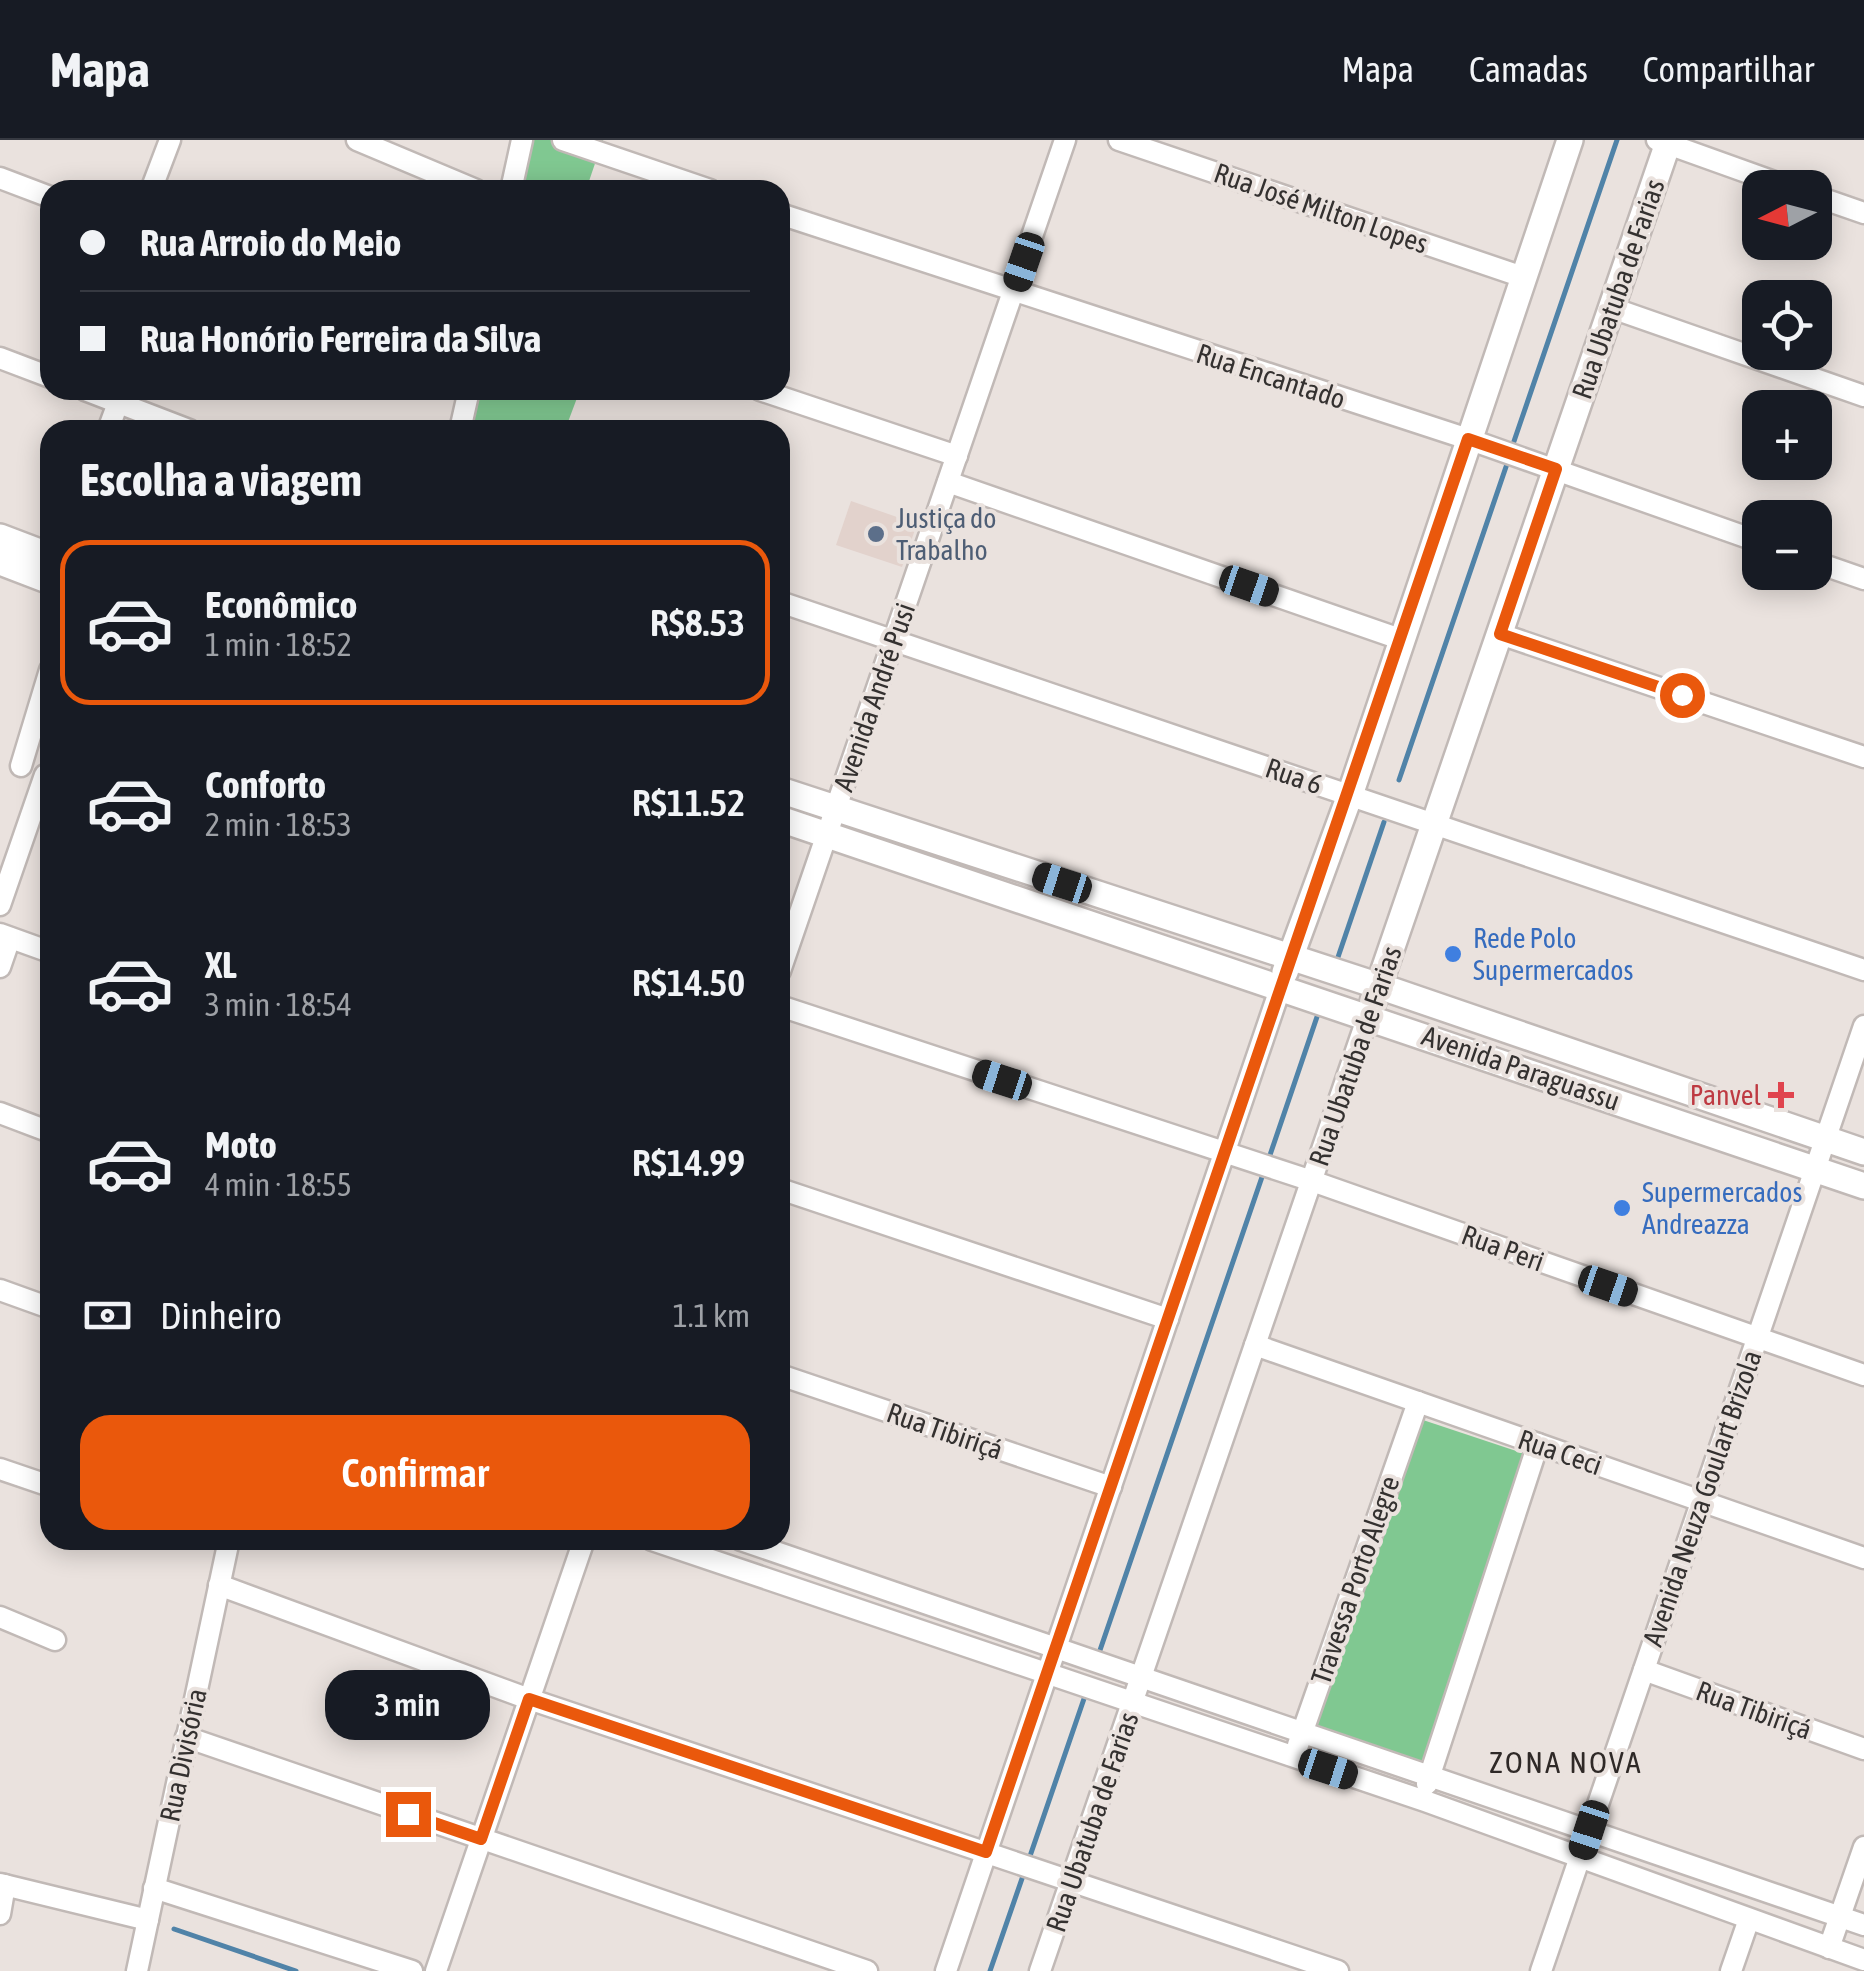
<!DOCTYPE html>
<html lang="pt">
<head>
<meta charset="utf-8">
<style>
  :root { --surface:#171b24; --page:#242831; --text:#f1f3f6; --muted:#9ea1a6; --line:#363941; --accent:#ea580c }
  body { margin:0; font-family:"Asap Condensed",sans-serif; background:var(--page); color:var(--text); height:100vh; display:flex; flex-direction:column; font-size:38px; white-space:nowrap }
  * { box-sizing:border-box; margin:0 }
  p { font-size:32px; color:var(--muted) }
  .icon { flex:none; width:55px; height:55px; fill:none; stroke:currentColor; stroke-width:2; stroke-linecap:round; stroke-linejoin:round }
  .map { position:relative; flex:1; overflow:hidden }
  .drawer { position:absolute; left:40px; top:280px; width:750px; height:1130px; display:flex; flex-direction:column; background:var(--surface); border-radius:30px; box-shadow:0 5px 25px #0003 }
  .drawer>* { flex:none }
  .guide { position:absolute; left:40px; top:40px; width:750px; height:220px; border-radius:30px; box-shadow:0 5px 25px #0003; display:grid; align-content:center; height:220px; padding:0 40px; background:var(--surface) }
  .needle { width:65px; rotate:264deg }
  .controls { position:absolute; left:1742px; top:30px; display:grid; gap:20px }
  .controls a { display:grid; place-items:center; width:90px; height:90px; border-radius:20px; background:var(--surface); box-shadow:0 5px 25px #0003; font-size:50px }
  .end { position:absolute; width:45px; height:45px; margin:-22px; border:12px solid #ea580c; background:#fff; box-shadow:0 0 0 5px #fff }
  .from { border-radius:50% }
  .bubble { position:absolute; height:70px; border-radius:30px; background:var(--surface); box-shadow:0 5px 25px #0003; font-size:32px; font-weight:600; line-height:70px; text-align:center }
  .car { position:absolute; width:30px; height:60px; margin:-30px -15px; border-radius:12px; box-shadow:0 0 8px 2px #0007; background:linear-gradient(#222 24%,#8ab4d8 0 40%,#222 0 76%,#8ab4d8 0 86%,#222 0) }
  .guide b { display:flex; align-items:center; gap:35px; height:95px; font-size:38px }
  .guide b+b { border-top:2px solid var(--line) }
  .guide i { width:25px; height:25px; background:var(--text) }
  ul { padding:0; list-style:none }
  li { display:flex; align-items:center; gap:30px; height:165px; margin:0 20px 15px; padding:0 20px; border:5px solid transparent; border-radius:30px }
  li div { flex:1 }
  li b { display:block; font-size:38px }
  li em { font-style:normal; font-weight:600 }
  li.on { border-color:var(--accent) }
  li>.icon { width:90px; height:90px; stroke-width:1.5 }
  h2 { padding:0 40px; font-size:45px; line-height:120px }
  .pay { display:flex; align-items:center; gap:25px; height:110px; padding:0 40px; font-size:38px }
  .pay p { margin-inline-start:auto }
  .button { display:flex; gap:20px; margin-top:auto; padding:20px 40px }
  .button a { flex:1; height:115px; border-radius:30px; background:var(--accent); color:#fff; font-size:40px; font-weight:600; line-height:115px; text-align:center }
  header { display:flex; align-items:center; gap:60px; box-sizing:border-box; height:140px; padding:0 50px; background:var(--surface); border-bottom:2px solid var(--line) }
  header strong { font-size:48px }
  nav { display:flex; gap:55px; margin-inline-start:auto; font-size:35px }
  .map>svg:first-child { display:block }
  .built { fill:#e2d2cc }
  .green { fill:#80c891 }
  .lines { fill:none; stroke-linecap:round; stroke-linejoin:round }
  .stream { stroke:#5083a8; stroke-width:5 }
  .minor-casing { stroke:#c1b9b6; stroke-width:25 }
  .major-casing { stroke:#c1b9b6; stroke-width:30 }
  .minor { stroke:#fff; stroke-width:20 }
  .major { stroke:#fff; stroke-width:25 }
  .route { stroke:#ea580c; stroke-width:12 }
  .service-dot { fill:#5c6f8a; stroke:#eae2de; stroke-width:4 }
  .shop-dot { fill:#3f7fe0; stroke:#eae2de; stroke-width:4 }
  .health-dot { fill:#e0444e; stroke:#eae2de; stroke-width:4 }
  .labels { text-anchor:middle; stroke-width:8; stroke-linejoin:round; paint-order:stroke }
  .street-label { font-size:28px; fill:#343130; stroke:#eae2de }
  .service-label { font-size:28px; fill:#4e5e75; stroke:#eae2de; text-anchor:start }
  .shop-label { font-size:28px; fill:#366cbe; stroke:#eae2de; text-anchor:start }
  .health-label { font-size:28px; fill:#be3a42; stroke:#eae2de; text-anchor:end }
  .neighbourhood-label { font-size:30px; letter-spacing:2.5px; fill:#2f2927; stroke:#eae2de }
</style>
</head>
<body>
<header>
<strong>Mapa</strong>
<nav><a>Mapa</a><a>Camadas</a><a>Compartilhar</a></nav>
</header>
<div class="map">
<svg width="1864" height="1831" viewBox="0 0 1864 1831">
  <rect width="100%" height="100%" fill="#eae2de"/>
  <polygon class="built" points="851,361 917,384 902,427 836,405"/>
  <g class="green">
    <polygon points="531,0 603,0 586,50 521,50"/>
    <polygon points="478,250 580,250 565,290 470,290"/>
    <polygon points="1420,1279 1528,1315 1421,1625 1312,1588"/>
  </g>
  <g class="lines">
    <g class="stream">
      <polyline points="1511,310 1617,0"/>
      <polyline points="1399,640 1508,321"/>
      <polyline points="1336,823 1384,682"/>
      <polyline points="1270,1015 1319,871"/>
      <polyline points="1098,1516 1262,1037"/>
      <polyline points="1029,1719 1087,1550"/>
      <polyline points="174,1789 296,1831"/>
      <polyline points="990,1831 1025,1730"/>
    </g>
    <defs>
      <g id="minor">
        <polyline points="357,0 476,50"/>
        <polyline points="563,0 710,50"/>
        <polyline points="1119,0 1523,137"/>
        <polyline points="1657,0 1791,48"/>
        <polyline points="0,38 50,57"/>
        <polyline points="151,50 170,0"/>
        <polyline points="511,50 522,0"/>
        <polyline points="1815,56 1864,73"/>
        <polyline points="780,74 1468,299 1760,402"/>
        <polyline points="1612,168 1864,256"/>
        <polyline points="0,218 50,237"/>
        <polyline points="85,250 189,290"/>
        <polyline points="760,250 957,316"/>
        <polyline points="108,290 118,263"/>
        <polyline points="460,290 469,250"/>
        <polyline points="948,342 1400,499"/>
        <polyline points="1815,422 1864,439"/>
        <polyline points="780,462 1864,830"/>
        <polyline points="1500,494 1864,617"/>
        <polyline points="21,626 50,530"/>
        <polyline points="0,765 45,635"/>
        <polyline points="0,794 50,812"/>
        <polyline points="0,827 10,798"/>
        <polyline points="780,831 1065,0"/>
        <polyline points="780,866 1312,1041 1864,1235"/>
        <polyline points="0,973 50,992"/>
        <polyline points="780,1049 1168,1179"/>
        <polyline points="0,1150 50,1168"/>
        <polyline points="1255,1205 1864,1418"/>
        <polyline points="780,1235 1111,1347"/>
        <polyline points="0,1329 50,1346"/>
        <polyline points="652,1400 1425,1661 1864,1820"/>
        <polyline points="741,1400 1864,1785"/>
        <polyline points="219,1445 529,1559 1338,1831"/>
        <polyline points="0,1477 55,1500"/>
        <polyline points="1644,1530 1864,1609"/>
        <polyline points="186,1597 867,1831"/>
        <polyline points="1298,1605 1418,1262"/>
        <polyline points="1427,1644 1538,1304"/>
        <polyline points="0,1744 148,1780"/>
        <polyline points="154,1748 412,1831"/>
        <polyline points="0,1774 5,1745"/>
        <polyline points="1829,1808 1864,1707"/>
        <polyline points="137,1831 229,1400"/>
        <polyline points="436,1831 584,1400"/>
        <polyline points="946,1831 1281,846"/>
        <polyline points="1040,1831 1368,876"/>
        <polyline points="1541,1831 1864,886"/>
        <polyline points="1731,1831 1749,1779"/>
      </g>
      <g id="major">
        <polyline points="0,397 50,416"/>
        <polyline points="0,422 50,441"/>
        <polyline points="780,650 1379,846 1864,1012"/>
        <polyline points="780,679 1864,1046"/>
        <polyline points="1285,832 1350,655 1570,0"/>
        <polyline points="1373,862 1669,0"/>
      </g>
    </defs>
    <use href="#minor" class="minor-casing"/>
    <use href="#major" class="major-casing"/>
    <use href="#minor" class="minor"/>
    <use href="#major" class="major"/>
  </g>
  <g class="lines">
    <polyline class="route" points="408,1674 481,1699 529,1559 986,1712 1468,299 1556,329 1500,494 1682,555"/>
  </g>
  <circle class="service-dot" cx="876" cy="394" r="10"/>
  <g class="shop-dot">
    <circle cx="1453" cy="814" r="10"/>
    <circle cx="1622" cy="1068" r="10"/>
  </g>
  <path class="health-dot" d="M1776 940h10v10h10v10h-10v10h-10v-10h-10v-10h10z"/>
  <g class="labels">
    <g class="street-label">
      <text transform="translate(1321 68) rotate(19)" y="10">Rua José Milton Lopes</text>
      <text transform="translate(1618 149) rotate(-71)" y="10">Rua Ubatuba de Farias</text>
      <text transform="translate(1271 236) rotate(18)" y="10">Rua Encantado</text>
      <text transform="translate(874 557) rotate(-71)" y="10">Avenida André Pusi</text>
      <text transform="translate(1294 636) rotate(19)" y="10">Rua 6</text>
      <text transform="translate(1355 916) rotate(-71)" y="10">Rua Ubatuba de Farias</text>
      <text transform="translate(1521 928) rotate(19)" y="10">Avenida Paraguassu</text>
      <text transform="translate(1503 1108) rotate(20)" y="10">Rua Peri</text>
      <text transform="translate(945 1291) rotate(19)" y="10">Rua Tibiriçá</text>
      <text transform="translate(1560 1312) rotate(19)" y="10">Rua Ceci</text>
      <text transform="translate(1702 1358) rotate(-71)" y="10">Avenida Neuza Goulart Brizola</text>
      <text transform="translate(1355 1440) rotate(-71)" y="10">Travessa Porto Alegre</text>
      <text transform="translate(1754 1570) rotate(20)" y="10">Rua Tibiriçá</text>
      <text transform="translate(183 1615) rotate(-78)" y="10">Rua Divisória</text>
      <text transform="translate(1092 1682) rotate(-71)" y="10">Rua Ubatuba de Farias</text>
    </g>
    <g class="service-label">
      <text x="896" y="388">Justiça do<tspan x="896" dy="32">Trabalho</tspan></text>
    </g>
    <g class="shop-label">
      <text x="1473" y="808">Rede Polo<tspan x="1473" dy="32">Supermercados</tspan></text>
      <text x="1642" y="1062">Supermercados<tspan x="1642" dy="32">Andreazza</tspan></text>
    </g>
    <g class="health-label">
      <text x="1761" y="965">Panvel</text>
    </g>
    <g class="neighbourhood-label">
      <text x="1566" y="1633">ZONA NOVA</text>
    </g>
  </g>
</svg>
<div class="controls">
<a><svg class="needle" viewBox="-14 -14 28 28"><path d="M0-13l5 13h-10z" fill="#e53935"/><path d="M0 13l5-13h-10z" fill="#9ea1a6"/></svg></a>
<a><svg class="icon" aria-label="locate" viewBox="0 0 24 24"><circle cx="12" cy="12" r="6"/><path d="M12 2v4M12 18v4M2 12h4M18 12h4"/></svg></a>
<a>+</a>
<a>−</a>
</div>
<i class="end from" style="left:1682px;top:555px"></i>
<i class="end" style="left:408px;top:1674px"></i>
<div class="bubble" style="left:325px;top:1530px;width:165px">3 min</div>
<i class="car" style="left:1024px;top:122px;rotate:199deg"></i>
<i class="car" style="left:1249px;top:446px;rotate:109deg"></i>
<i class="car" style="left:1062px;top:743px;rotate:288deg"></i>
<i class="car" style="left:1002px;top:940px;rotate:288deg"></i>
<i class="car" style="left:1608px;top:1146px;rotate:109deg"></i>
<i class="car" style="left:1328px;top:1629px;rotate:108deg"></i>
<i class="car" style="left:1589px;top:1690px;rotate:198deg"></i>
<div class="guide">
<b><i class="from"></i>Rua Arroio do Meio</b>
<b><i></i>Rua Honório Ferreira da Silva</b>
</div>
<section class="drawer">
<h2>Escolha a viagem</h2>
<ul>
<li class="on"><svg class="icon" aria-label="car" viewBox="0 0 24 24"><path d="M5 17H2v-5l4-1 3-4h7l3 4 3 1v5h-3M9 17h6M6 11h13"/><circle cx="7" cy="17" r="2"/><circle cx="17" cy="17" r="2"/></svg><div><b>Econômico</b><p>1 min · 18:52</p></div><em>R$8.53</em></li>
<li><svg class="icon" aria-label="car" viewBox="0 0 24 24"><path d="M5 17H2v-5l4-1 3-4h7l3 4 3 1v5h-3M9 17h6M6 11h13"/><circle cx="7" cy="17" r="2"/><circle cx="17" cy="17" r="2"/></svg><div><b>Conforto</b><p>2 min · 18:53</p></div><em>R$11.52</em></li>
<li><svg class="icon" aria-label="car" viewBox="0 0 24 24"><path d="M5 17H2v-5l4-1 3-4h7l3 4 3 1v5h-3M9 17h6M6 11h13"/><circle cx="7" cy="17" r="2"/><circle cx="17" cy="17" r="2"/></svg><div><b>XL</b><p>3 min · 18:54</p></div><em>R$14.50</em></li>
<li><svg class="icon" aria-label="car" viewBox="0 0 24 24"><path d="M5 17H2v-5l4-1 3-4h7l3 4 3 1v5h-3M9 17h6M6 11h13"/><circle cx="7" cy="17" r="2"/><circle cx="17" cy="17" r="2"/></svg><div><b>Moto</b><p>4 min · 18:55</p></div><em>R$14.99</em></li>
</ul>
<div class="pay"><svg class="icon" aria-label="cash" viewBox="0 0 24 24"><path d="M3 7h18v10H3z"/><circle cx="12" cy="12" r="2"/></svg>Dinheiro<p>1.1 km</p></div>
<div class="button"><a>Confirmar</a></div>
</section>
</div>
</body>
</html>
